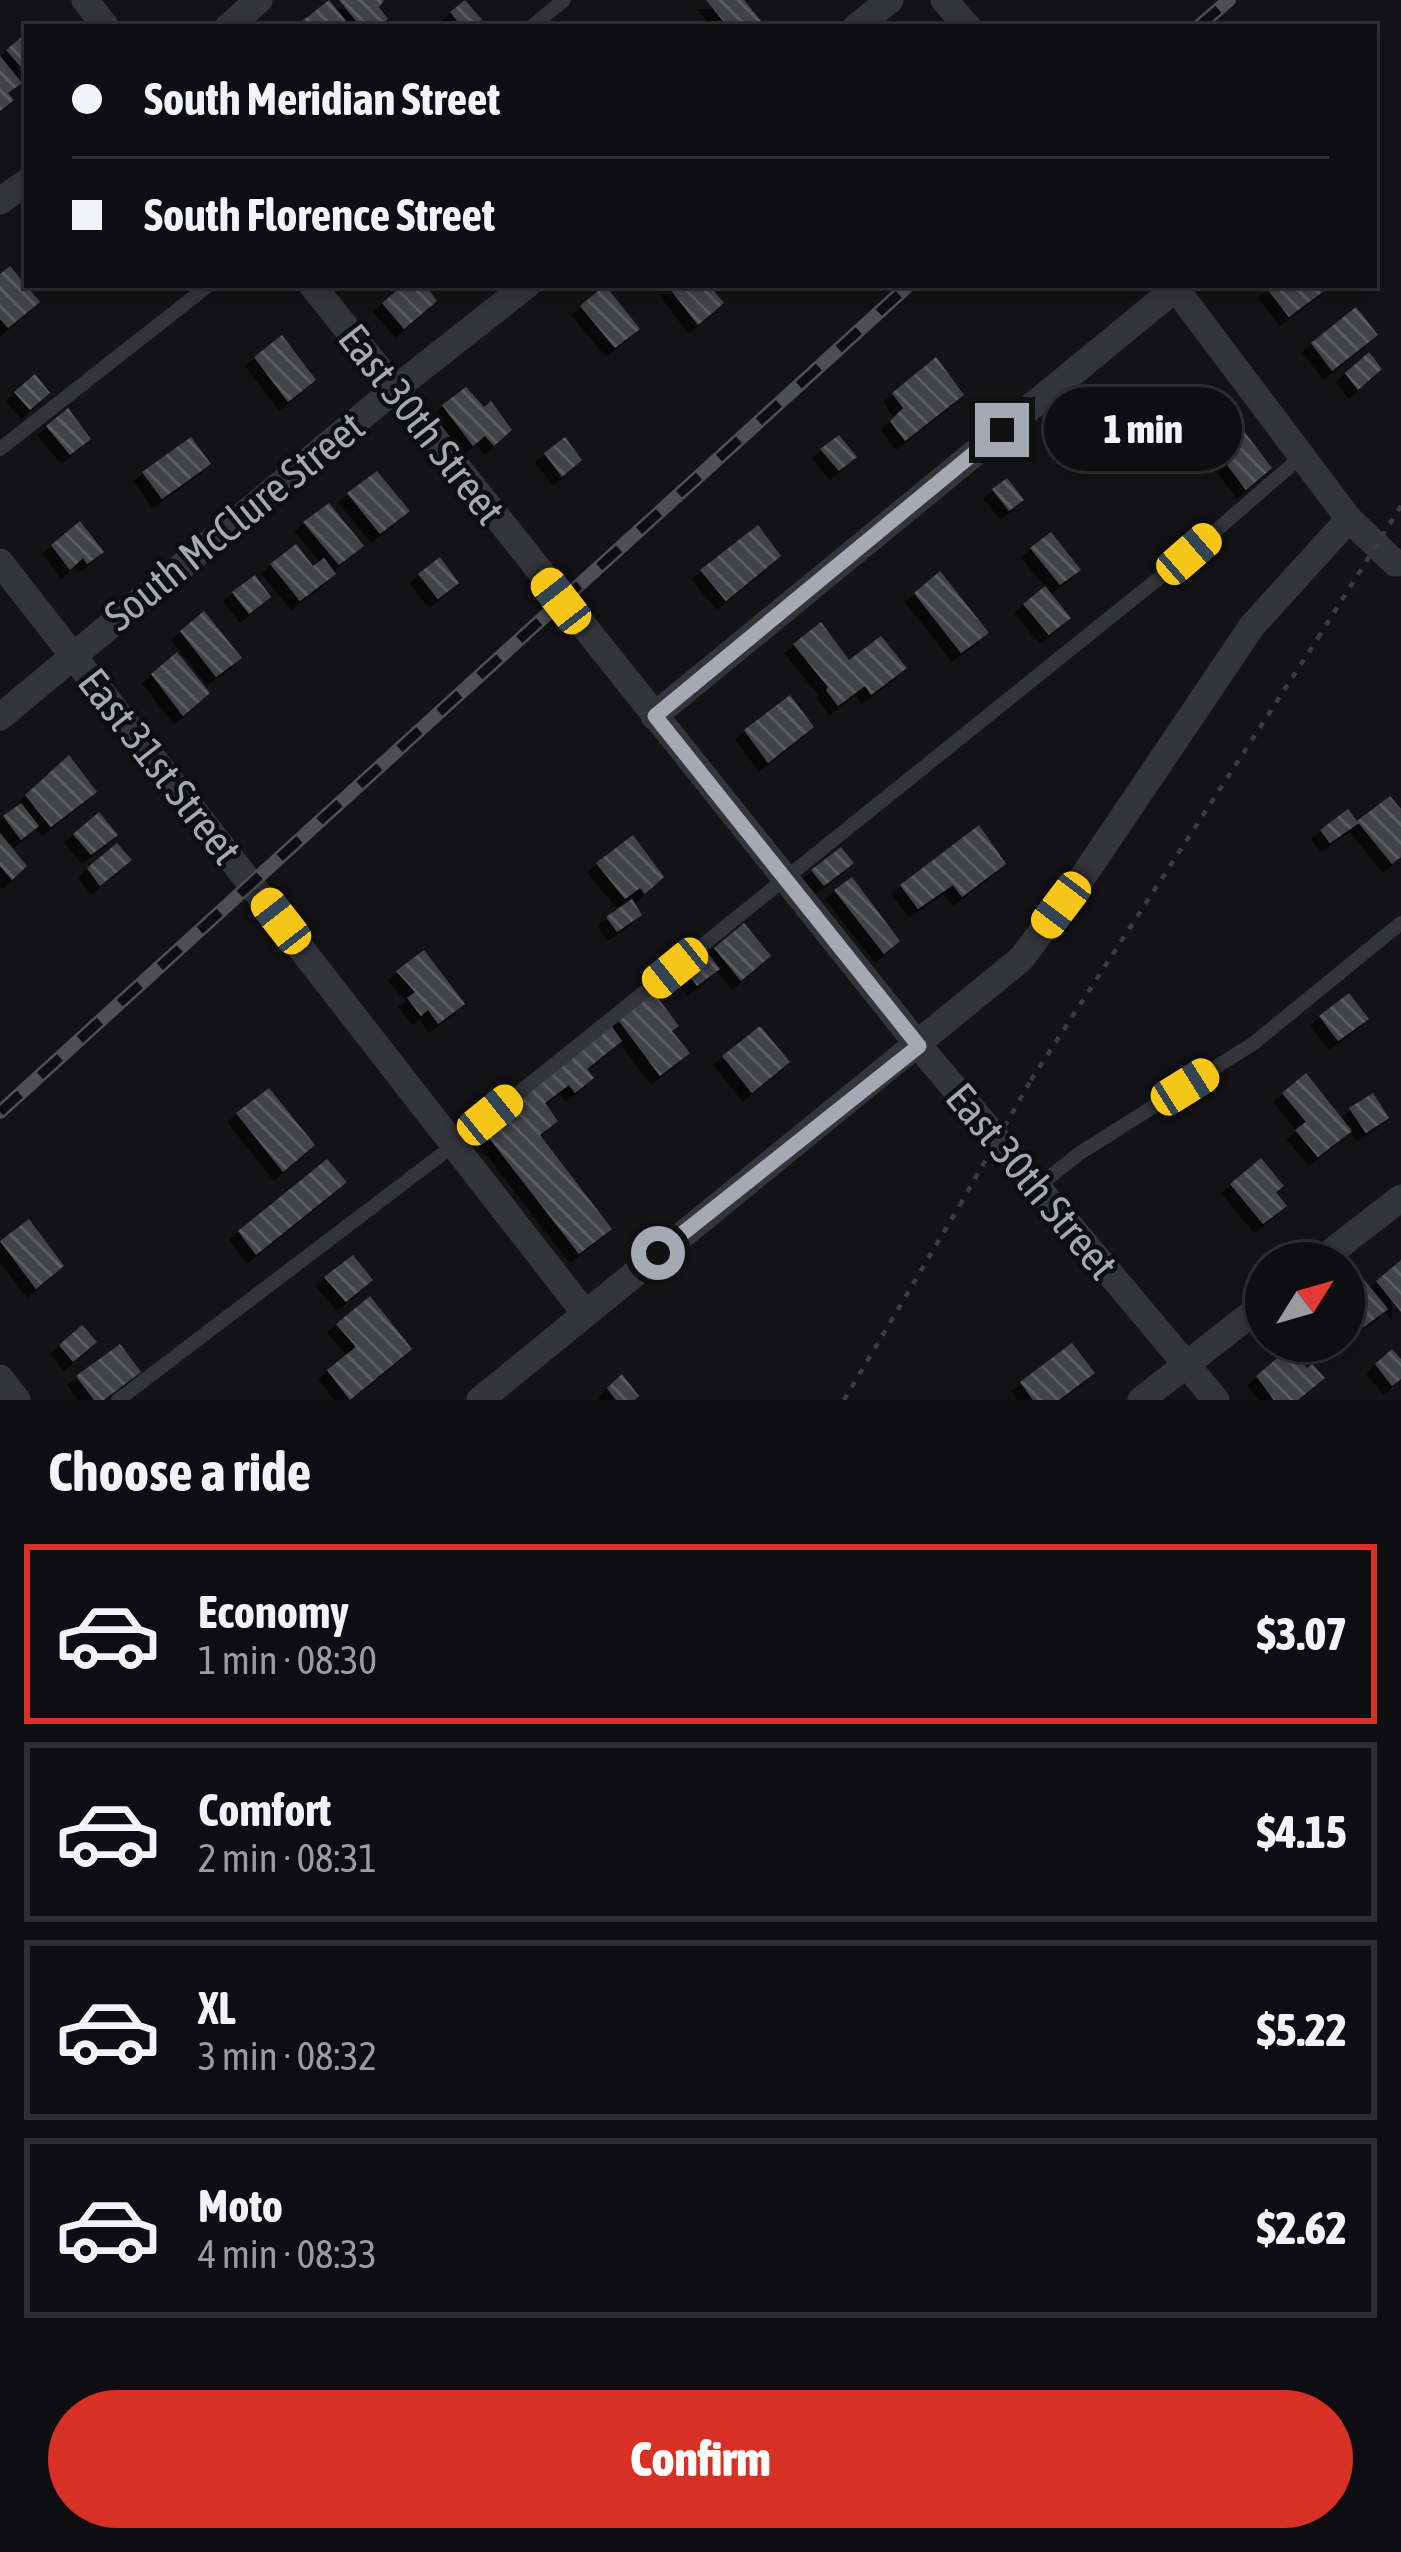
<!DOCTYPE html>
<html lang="en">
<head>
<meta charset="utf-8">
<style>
  :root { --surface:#0e0e10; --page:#171719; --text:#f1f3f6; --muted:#9b9c9f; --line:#2e2e30; --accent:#d93025 }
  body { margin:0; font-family:"Asap Condensed",sans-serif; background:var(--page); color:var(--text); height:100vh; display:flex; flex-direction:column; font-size:45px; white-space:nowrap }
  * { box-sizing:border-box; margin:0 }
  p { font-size:39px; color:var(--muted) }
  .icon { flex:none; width:66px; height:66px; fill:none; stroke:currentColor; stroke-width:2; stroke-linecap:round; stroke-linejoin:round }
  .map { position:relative; height:1400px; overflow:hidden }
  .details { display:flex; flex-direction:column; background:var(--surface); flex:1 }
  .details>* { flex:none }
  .guide { position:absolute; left:24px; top:24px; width:1353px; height:264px; border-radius:0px; box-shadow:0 6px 18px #0003,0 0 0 3px var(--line); display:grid; align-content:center; height:264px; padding:0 48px; background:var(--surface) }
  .needle { width:78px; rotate:53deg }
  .tools { position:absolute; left:1245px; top:1242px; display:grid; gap:24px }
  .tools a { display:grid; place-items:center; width:120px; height:120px; border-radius:50%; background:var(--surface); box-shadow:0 6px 18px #0003,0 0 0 3px var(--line); font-size:60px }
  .end { position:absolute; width:54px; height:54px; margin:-27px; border:15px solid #a5a9b4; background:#111; box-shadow:0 0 0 6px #111 }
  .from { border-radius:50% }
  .bubble { position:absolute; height:84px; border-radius:42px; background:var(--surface); box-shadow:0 6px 18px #0003,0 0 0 3px var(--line); font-size:39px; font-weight:800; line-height:84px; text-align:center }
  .car { position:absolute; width:36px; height:72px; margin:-36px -18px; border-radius:15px; box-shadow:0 0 9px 3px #0007; background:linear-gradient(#f5c518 24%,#345 0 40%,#f5c518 0 76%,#345 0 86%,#f5c518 0) }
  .guide b { display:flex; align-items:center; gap:42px; height:114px; font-size:45px }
  .guide b+b { border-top:3px solid var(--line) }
  .guide i { width:30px; height:30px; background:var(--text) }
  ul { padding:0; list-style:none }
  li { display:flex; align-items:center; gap:36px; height:180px; margin:0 24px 18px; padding:0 24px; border:6px solid var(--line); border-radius:0px }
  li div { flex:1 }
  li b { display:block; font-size:45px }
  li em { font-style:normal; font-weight:800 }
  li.current { border-color:var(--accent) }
  li>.icon { width:108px; height:108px; stroke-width:1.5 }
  h2 { padding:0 48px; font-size:54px; line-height:144px }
  .button { display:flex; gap:24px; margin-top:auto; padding:24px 48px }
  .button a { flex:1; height:138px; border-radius:72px; background:var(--accent); color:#fff; font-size:48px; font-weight:800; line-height:138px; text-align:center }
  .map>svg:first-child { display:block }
  .building { fill:url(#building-back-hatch); filter:url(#shadow) }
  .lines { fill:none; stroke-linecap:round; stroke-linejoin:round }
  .path { stroke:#3a3c40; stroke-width:4.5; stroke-dasharray:6 9; stroke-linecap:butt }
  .service { stroke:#34353a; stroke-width:14 }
  .minor { stroke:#34353a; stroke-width:27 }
  .rail-casing { stroke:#4d4f54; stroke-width:14 }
  .rail { stroke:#0e0e10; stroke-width:9; stroke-dasharray:27; stroke-linecap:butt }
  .path-bridge { stroke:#3a3c40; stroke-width:4.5; stroke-dasharray:6 9; stroke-linecap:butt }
  .route { stroke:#a5a9b4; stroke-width:15 }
  .labels { text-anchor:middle; stroke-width:9; stroke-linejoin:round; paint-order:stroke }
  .street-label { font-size:42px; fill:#a5a9b4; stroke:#0e0e10 }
</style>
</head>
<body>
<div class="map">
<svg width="1401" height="1400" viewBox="0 0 1401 1400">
  <defs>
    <pattern id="building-back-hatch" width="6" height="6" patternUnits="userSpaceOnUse" patternTransform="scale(3)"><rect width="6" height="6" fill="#424348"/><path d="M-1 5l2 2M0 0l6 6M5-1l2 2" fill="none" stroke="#5a5b60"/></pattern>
    <filter id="shadow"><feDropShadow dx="-9" dy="9" stdDeviation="0" flood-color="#0009"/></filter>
  </defs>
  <rect width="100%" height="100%" fill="#131315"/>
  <g class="building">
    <polygon points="329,0 351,27 305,27 301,22"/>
    <polygon points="339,0 384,0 379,7 388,19 377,27 361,27"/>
    <polygon points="465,0 484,22 477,27 462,27 450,12"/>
    <polygon points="706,0 744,0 766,27 728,27"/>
    <polygon points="27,32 27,74 6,50"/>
    <polygon points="0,56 22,83 8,93 14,100 0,111"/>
    <polygon points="10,266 40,302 8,328 0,319 0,274"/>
    <polygon points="403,285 425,285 437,301 404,329 382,303"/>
    <polygon points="605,285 640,329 615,348 580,306"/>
    <polygon points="667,285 709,285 724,303 698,325"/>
    <polygon points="1272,285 1332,285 1289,317 1267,289"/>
    <polygon points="1356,307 1378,335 1332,371 1311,343"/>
    <polygon points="282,335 316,380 288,402 254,357"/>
    <polygon points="1369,352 1382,369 1358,390 1345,373"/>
    <polygon points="936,357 964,395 905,441 890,421 903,408 892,393"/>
    <polygon points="35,374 50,393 30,410 14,392"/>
    <polygon points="466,387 484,407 491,401 512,430 494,446 485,436 473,446 442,405"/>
    <polygon points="1212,389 1272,468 1246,490 1185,409"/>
    <polygon points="68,408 91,439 70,455 46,426"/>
    <polygon points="839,435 857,457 839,471 820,449"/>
    <polygon points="191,437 211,464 162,499 142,472"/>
    <polygon points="565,437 582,460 562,477 544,453"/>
    <polygon points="377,471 410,511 380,534 347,493"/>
    <polygon points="1007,478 1024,500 1009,511 992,489"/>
    <polygon points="329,503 364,546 339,565 303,522"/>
    <polygon points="80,521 104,552 87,564 83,558 70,570 51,545"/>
    <polygon points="758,525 781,556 726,601 700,570"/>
    <polygon points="1051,532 1081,570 1060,585 1030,548"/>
    <polygon points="296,544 313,566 324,558 336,574 300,601 270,564"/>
    <polygon points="440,557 459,583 438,599 418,574"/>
    <polygon points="940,571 989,633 961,653 914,593"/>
    <polygon points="255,575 271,597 249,614 232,592"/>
    <polygon points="1045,586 1071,618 1049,635 1023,604"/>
    <polygon points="204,611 242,658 216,677 180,631"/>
    <polygon points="821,622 849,660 881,636 907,668 871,695 865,686 838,706 826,690 828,687 793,644"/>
    <polygon points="177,652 210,693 183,716 151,674"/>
    <polygon points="790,695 814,727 768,763 744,730"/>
    <polygon points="69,755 97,792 51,827 25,795"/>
    <polygon points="1390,796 1401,809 1401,857 1392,864 1357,821 1359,823 1330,843 1320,830 1348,809 1357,821"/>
    <polygon points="21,803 39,826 21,840 3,816"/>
    <polygon points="99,812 118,835 91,855 73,834"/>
    <polygon points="979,825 1006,864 962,897 953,885 918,909 900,885"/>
    <polygon points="0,833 27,866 12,880 0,866"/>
    <polygon points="633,835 664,877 645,894 640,888 625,899 596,863"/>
    <polygon points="117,843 132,860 100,886 87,868"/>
    <polygon points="841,847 854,863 824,886 811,870"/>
    <polygon points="852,877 900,941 884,954 834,890"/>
    <polygon points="632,899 642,915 617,932 606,917"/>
    <polygon points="744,923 771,956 741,981 714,948"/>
    <polygon points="704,948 720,969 697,986 682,965"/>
    <polygon points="424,950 465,1004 438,1024 428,1010 421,1016 407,998 415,992 396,971"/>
    <polygon points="652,990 679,1026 672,1031 690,1053 660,1076 616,1017"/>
    <polygon points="1349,993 1369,1019 1338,1041 1319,1016"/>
    <polygon points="610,1024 622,1041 587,1069 594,1078 575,1093 569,1085 545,1103 558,1121 540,1135 612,1229 579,1254 479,1125"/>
    <polygon points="760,1026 790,1062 752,1093 722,1056"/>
    <polygon points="1306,1073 1352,1131 1318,1157 1295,1130 1306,1122 1282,1093"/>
    <polygon points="269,1088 315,1145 283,1172 236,1113"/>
    <polygon points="1373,1093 1389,1118 1366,1133 1349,1108"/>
    <polygon points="1261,1158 1284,1186 1276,1192 1287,1206 1263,1224 1230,1184"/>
    <polygon points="327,1159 347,1182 256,1255 238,1231"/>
    <polygon points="29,1219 64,1266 36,1289 0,1241"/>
    <polygon points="353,1255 373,1280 346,1302 324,1277"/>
    <polygon points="1401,1260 1401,1312 1376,1281"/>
    <polygon points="1362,1277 1388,1309 1364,1327 1344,1302 1344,1292"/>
    <polygon points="370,1296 412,1349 350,1400 327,1370 356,1347 336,1324"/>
    <polygon points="82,1325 97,1342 73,1362 59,1345"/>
    <polygon points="1072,1343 1095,1373 1059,1400 1033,1400 1020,1382"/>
    <polygon points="120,1344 141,1372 104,1400 94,1400 76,1376"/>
    <polygon points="1289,1348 1307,1368 1312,1364 1325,1378 1298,1400 1274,1400 1256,1376"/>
    <polygon points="1392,1349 1401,1359 1401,1379 1392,1386 1375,1364"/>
    <polygon points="622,1374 639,1396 635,1400 616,1400 607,1388"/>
  </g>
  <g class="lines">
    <g class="path">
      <polyline points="1031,1080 1318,638"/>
      <polyline points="844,1400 960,1205"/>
    </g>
    <g class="service">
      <polyline points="531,27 564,0"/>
      <polyline points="0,449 209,285"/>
      <polyline points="1037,1187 1080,1153 1254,1043 1401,923"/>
      <polyline points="118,1400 454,1145 1189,554 1302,456"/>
    </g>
    <g class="minor">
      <polyline points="85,0 106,27"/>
      <polyline points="944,0 968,27"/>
      <polyline points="228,27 259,0"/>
      <polyline points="856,27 890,0"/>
      <polyline points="0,201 27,182"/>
      <polyline points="312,285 919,1046 1216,1400"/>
      <polyline points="1173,285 1349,519 1395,563 1401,563"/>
      <polyline points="0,562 584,1312"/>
      <polyline points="654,716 1176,288"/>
      <polyline points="0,717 395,389 527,285"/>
      <polyline points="1317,1263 1401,1198"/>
      <polyline points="0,1378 17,1400"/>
      <polyline points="480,1400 1021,959 1082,878 1252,626 1349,519"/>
      <polyline points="1141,1400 1266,1302"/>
    </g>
    <defs>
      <g id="rail">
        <polyline points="1198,27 1229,0"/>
        <polyline points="0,1112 909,285"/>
      </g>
    </defs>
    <use href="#rail" class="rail-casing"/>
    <use href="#rail" class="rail"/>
    <g class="path-bridge">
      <polyline points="1318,638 1401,506"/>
      <polyline points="960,1205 1031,1080"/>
    </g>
  </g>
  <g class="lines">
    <polyline class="route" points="658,1253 919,1046 655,716 1002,430"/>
  </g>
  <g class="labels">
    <g class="street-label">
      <text transform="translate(422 424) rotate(52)" y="15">East 30th Street</text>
      <text transform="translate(234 521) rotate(-39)" y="15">South McClure Street</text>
      <text transform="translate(160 766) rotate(52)" y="15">East 31st Street</text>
      <text transform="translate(1032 1181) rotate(50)" y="15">East 30th Street</text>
    </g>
  </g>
</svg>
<div class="tools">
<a><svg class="needle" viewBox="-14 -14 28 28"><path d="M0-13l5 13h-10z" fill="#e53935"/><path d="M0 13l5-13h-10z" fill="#9b9c9f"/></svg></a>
</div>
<i class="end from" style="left:658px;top:1253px"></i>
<i class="end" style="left:1002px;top:430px"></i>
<div class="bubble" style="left:1044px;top:387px;width:198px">1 min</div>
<i class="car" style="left:1189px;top:554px;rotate:49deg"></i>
<i class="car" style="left:561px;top:601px;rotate:322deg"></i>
<i class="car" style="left:1061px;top:905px;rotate:217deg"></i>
<i class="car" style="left:281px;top:921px;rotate:322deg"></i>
<i class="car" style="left:675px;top:968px;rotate:231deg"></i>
<i class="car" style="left:1185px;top:1087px;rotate:58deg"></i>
<i class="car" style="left:490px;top:1115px;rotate:51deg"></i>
<div class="guide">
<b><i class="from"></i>South Meridian Street</b>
<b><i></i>South Florence Street</b>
</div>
</div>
<section class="details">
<h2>Choose a ride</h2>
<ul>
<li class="current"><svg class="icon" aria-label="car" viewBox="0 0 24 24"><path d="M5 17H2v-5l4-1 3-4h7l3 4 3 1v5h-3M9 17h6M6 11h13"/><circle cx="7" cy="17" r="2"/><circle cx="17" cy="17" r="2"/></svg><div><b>Economy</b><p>1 min · 08:30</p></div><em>$3.07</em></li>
<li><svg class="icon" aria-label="car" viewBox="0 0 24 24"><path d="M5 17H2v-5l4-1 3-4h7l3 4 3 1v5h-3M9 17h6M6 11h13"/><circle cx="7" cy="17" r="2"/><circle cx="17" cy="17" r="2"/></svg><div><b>Comfort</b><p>2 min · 08:31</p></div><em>$4.15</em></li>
<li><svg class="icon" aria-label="car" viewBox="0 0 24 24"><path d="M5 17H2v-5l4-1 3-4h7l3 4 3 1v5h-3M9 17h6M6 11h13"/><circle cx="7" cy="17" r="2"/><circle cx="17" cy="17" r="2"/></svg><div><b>XL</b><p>3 min · 08:32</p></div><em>$5.22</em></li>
<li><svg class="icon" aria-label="car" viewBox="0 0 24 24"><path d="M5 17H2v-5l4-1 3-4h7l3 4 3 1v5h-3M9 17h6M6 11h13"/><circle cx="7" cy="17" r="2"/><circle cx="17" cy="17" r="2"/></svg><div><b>Moto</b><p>4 min · 08:33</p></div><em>$2.62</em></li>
</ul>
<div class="button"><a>Confirm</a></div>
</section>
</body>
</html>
